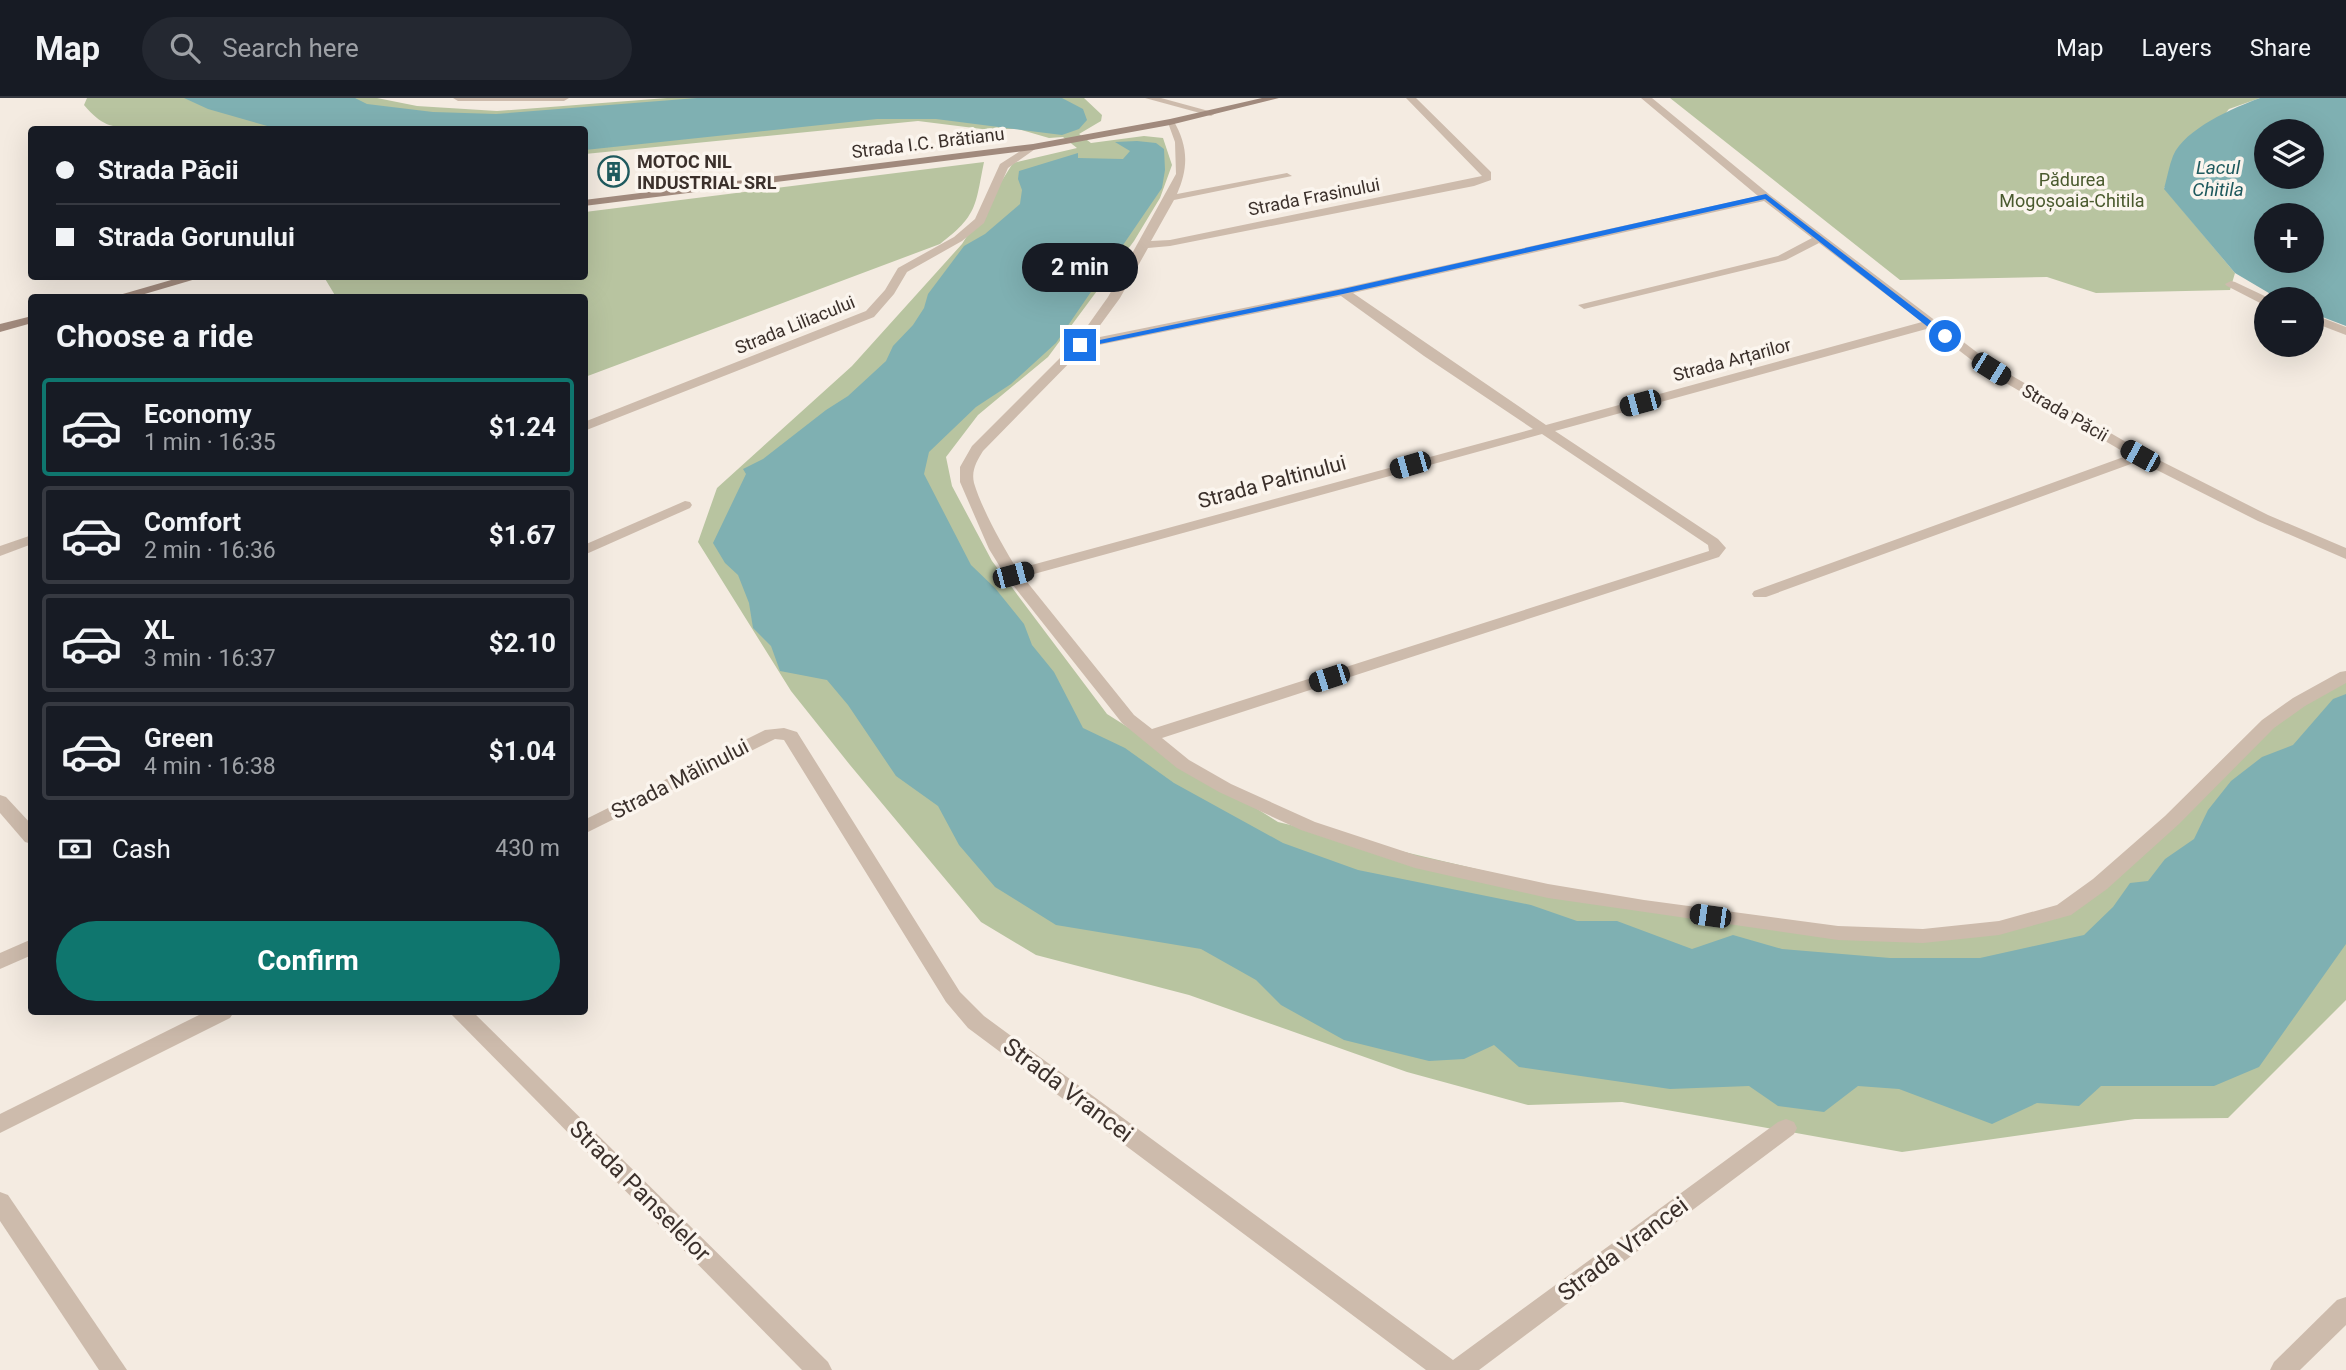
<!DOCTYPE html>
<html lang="en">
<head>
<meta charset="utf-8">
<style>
  :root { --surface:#171b24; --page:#242831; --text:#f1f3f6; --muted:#9ea1a6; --line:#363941; --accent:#0f766e }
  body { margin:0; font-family:Roboto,sans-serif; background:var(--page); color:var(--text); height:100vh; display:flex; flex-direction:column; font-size:26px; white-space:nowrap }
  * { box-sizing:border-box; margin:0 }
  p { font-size:23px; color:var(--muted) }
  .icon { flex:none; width:38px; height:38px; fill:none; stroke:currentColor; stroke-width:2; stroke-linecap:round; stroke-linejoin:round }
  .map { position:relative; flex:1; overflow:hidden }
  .panel { position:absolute; left:28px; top:196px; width:560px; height:721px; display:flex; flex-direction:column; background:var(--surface); border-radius:7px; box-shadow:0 7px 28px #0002 }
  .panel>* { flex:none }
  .top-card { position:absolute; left:28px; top:28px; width:560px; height:154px; border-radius:7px; box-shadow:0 7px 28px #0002; display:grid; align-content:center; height:154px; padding:0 28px; background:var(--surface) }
  .fabs { position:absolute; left:2254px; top:21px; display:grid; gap:14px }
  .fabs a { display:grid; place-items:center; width:70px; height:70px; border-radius:50%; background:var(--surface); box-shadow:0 7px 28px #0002; font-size:35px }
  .end { position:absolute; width:32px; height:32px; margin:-16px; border:9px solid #1a73e8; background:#fff; box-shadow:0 0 0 4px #fff }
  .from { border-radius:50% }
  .bubble { position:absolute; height:49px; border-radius:24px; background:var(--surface); box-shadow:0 7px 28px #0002; font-size:23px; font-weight:700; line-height:49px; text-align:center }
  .car { position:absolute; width:21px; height:42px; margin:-21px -10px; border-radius:9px; box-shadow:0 0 5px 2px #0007; background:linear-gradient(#222 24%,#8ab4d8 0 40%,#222 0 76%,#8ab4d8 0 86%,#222 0) }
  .top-card b { display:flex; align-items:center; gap:24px; height:66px; font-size:26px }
  .top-card b+b { border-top:2px solid var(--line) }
  .top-card i { width:18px; height:18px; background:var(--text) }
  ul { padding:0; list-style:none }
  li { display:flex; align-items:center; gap:21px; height:98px; margin:0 14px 10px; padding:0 14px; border:4px solid var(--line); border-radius:7px }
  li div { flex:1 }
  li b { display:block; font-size:26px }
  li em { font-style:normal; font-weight:700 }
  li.current { border-color:var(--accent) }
  li>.icon { width:63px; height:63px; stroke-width:1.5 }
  h2 { padding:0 28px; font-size:32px; line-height:84px }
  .pay { display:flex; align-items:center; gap:18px; height:77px; padding:0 28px; font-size:26px }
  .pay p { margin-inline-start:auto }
  .button { display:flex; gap:14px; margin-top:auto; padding:14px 28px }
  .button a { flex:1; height:80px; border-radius:42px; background:var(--accent); color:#fff; font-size:28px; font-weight:700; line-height:80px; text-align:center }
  header { display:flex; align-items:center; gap:42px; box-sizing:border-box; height:98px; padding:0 35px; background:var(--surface); border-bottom:2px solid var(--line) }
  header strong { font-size:33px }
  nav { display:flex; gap:38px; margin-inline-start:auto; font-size:24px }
  .search { width:490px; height:63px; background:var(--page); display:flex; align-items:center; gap:18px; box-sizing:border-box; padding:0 24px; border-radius:38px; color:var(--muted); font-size:26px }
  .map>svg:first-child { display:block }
  .green { fill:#b8c4a0 }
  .water { fill:#7fb0b2; fill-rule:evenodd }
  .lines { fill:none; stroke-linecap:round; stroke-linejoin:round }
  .minor { fill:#cdbbac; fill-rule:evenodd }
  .secondary { fill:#a18a7d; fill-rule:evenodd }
  .route { fill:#1a73e8 }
  .labels { text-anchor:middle; stroke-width:7; stroke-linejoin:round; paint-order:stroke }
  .far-street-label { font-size:18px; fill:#3b302b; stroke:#fbf5ee }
  .far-poi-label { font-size:18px; font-weight:bold; fill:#3b302b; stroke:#fbf5ee; text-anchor:start }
  .far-park-label { font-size:18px; fill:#4a5a2e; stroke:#fbf5ee }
  .far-water-label { font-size:19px; font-style:italic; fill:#1f5a5e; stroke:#fbf5ee }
  .street-label { font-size:21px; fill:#3b302b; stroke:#fbf5ee }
  .near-street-label { font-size:24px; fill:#3b302b; stroke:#fbf5ee }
</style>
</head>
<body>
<header>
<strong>Map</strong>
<div class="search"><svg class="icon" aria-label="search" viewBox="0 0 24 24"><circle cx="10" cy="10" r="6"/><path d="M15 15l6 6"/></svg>Search here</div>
<nav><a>Map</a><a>Layers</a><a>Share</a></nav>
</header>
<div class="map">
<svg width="2346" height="1272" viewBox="0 0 2346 1272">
  <rect width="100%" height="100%" fill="#f4ebe1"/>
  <g class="green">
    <path d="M 87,0 L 377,0 L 417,8 L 497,13 L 667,0 L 1084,0 L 1102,17 L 1101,23 L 1079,36 L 1091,45 L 1144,38 L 1163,40 L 1172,67 L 1160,100 L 1134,143 L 1048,259 L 978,317 L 946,359 L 952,388 L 992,463 L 1107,616 L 1278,724 L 1574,794 L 1815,832 L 1957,833 L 2034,822 L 2086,798 L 2289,611 L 2346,580 L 2346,902 L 2228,1020 L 2135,1021 L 1902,1054 L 1622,1004 L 1528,1007 L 1407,974 L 1189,897 L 1036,857 L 981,824 L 850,667 L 791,593 L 698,444 L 717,390 L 852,268 L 962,146 L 1013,65 L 1077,50 L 1063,39 L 1049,40 L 1018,31 L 982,31 L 918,23 L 585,56 L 584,32 L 137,31 C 110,29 102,28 84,7 Z"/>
    <polygon points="1670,0 2260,0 2229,11 2164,90 2235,175 2230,192 2096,195 2047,179 1900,182"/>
    <path d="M 984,64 C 975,108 978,117 940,146 L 585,279 L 584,200 L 336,199 L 324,179 L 584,178 L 585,114 Z"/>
  </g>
  <g class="water">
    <polygon points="184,0 355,0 367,6 433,14 496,16 697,0 1062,0 1083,11 1087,22 1079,31 1062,37 936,21 877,21 585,52 584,32 278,31 208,11"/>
    <path d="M 2260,0 L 2346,0 L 2346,228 L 2312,215 L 2312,201 L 2279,201 L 2235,175 L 2164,91 C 2167,80 2169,68 2173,58 C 2184,31 2235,9 2260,0 ZM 2266,33 L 2312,33 L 2312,79 L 2266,79 ZM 2312,117 L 2312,163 L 2266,163 L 2266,117 Z"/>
    <polygon points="1137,43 1156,45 1164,51 1165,72 1162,90 1056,245 1011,286 976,309 929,354 924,376 971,467 995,490 1024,526 1032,547 1054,574 1083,630 1125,650 1174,685 1283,745 1358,772 1531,807 1577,823 1617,823 1692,851 1733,837 1782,851 1890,860 1980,860 2084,837 2113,809 2130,785 2148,783 2165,761 2194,741 2208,712 2231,683 2262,659 2293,647 2333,601 2346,596 2346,846 2259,969 2214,988 2101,988 2079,1008 2037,1005 1992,1026 1899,991 1858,988 1824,1014 1778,1008 1749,988 1670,991 1519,969 1494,947 1464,961 1429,963 1344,942 1281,907 1256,882 1201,851 1056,827 995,789 959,747 938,708 896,678 848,607 827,582 780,573 771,548 753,530 749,505 738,477 725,465 713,445 746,376 743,371 763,361 826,312 848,298 886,263 893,248 913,227 924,210 928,196 964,148 985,136 1020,106 1022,92 1018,81 1019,73 1078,55 1078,60 1123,61 1130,53 1115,44"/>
  </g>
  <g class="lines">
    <g class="minor">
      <polygon points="453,0 569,0 564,3 458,3"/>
      <polygon points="1145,0 1161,0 1216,15 1211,18"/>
      <path d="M 1406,0 L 1416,0 L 1491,74 L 1491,82 L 1474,88 L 1170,148 L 1148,150 L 1120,200 L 1090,241 L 1343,190 L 1758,98 L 1641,0 L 1652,0 L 1770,97 L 1995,268 L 2145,355 L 2268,417 L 2346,450 L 2346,461 L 2258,423 L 2139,363 L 1766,499 L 1754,499 L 1752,496 L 1754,493 L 2129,357 L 1987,274 L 1930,230 L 1555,333 L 1718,441 L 1726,450 L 1719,459 L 1162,640 L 1189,662 L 1231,686 L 1315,724 L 1418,758 L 1548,786 L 1644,802 L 1838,828 L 1923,831 L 1999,823 L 2057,807 L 2093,781 L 2165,718 L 2262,622 L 2293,600 L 2340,574 L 2346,573 L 2346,585 L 2305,608 L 2274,630 L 2179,726 L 2107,791 L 2071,817 L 1999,837 L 1923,845 L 1838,842 L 1548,800 L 1415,770 L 1301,732 L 1219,694 L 1177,670 L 1122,625 L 1005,477 L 989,451 L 960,384 L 960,369 L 972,348 L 1076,244 L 1108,199 L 1176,76 L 1175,44 L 1167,22 L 1173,22 C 1188,47 1189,69 1177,96 L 1287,75 L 1292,78 L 1174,102 L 1151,143 L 1170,142 L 1482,78 ZM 1764,103 L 1812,140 L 1778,158 L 1578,207 L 1584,211 L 1786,162 L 1819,145 L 1922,224 L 1546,327 L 1353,195 ZM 1341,198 L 1424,258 L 1533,331 L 1017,471 C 1003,449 981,409 974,385 C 971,372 977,363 983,353 L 1084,250 ZM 1542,336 L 1708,447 L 1709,453 L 1152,631 L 1134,617 L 1023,479 Z"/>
      <polygon points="1030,47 1038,49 1008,70 984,125 962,143 907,174 894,196 874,219 584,333 584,324 866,213 885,192 898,170 954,139 975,121 1000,66"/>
      <polygon points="2231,183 2235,184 2271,201 2266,201 2266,206 2262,206 2227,188 2225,186"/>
      <polygon points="2312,216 2346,229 2346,237 2312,224"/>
      <polygon points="685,403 690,404 692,407 690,410 584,457 584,447"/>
      <polygon points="32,437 32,446 0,458 0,448"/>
      <polygon points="784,630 797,634 960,894 984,918 1453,1262 1778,1024 1786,1021 1794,1024 1797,1030 1794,1036 1479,1272 1426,1272 968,930 946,904 784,642 775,641 584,736 584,722 765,632"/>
      <polygon points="0,697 6,699 32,727 32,746 25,744 0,715"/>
      <polygon points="32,841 32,857 0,871 0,855"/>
      <polygon points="205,914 234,914 230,920 0,1035 0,1016"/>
      <polygon points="449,914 473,914 828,1264 832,1272 802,1272"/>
      <polygon points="0,1094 8,1097 127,1272 99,1272 0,1123"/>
      <polygon points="2346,1199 2346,1227 2300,1272 2270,1272 2274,1264 2337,1202"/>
    </g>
    <g class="secondary">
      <polygon points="1262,0 1279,0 1170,27 1033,52 584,108 584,102 1033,46 1170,21"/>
      <polygon points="185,178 206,178 131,200 109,200"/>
      <polygon points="32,218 32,225 0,234 0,226"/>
    </g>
  </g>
  <polygon class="route" points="1766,96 1948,236 1948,240 1942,240 1765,101 1343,196 1080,250 1076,247 1343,191"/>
  <defs>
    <symbol id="building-ring" viewBox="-11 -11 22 22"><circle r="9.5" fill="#fbf5ee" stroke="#1f5a5e" stroke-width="1.5"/><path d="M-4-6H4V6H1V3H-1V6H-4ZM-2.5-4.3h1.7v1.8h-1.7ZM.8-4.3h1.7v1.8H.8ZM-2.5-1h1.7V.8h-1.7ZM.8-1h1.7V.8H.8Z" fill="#1f5a5e"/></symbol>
  </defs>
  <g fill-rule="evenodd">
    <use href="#building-ring" x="596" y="56" width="35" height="35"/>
  </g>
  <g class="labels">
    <g class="far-street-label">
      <text transform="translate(928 45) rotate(-7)" y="6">Strada I.C. Brătianu</text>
      <text transform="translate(1314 99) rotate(-11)" y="6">Strada Frasinului</text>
      <text transform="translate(795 227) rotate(-22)" y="6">Strada Liliacului</text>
      <text transform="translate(1732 262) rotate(-15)" y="6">Strada Arțarilor</text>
      <text transform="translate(2065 315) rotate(30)" y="6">Strada Păcii</text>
    </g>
    <g class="far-poi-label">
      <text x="637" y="70">MOTOC NIL<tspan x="637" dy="21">INDUSTRIAL SRL</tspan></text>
    </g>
    <g class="far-park-label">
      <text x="2072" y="88">Pădurea<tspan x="2072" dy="21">Mogoșoaia-Chitila</tspan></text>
    </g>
    <g class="far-water-label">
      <text x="2218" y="76">Lacul<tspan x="2218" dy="22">Chitila</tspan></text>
    </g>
    <g class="street-label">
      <text transform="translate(1272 384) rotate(-15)" y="7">Strada Paltinului</text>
      <text transform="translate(680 681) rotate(-27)" y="7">Strada Mălinului</text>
    </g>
    <g class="near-street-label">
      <text transform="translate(1068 992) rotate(37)" y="8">Strada Vrancei</text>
      <text transform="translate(640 1093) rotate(45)" y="8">Strada Panselelor</text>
      <text transform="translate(1623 1151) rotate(-37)" y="8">Strada Vrancei</text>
    </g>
  </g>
</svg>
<div class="fabs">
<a><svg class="icon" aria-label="layers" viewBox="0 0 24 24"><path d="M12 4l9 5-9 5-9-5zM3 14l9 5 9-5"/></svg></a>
<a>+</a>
<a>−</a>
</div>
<i class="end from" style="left:1945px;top:238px"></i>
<i class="end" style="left:1080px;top:247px"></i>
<div class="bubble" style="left:1022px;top:145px;width:116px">2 min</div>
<i class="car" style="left:1991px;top:271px;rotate:122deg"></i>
<i class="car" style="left:1640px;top:305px;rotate:255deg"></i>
<i class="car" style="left:2140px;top:358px;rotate:299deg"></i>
<i class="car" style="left:1410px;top:367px;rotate:254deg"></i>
<i class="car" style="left:1013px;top:477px;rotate:75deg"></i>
<i class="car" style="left:1329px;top:580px;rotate:252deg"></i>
<i class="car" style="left:1710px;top:818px;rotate:278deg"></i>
<div class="top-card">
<b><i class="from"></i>Strada Păcii</b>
<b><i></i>Strada Gorunului</b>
</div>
<section class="panel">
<h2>Choose a ride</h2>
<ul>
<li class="current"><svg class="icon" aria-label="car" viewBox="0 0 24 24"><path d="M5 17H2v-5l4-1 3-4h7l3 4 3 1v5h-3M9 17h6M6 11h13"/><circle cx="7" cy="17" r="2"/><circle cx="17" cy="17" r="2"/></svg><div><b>Economy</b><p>1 min · 16:35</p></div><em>$1.24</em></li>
<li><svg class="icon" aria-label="car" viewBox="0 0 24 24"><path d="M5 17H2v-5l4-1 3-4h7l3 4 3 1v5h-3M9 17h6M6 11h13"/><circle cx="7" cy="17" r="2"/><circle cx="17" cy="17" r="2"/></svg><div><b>Comfort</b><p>2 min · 16:36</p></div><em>$1.67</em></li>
<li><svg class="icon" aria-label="car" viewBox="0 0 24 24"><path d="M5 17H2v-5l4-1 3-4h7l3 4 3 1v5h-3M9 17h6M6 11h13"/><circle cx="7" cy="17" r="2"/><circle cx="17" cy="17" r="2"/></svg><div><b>XL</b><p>3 min · 16:37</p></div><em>$2.10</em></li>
<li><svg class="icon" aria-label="car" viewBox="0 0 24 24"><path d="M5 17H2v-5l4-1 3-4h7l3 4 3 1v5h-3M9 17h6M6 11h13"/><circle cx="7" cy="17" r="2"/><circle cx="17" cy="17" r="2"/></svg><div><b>Green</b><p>4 min · 16:38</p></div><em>$1.04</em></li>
</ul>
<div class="pay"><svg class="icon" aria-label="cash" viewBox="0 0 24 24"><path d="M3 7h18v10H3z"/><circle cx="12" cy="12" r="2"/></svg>Cash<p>430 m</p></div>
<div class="button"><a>Confirm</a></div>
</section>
</div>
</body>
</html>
